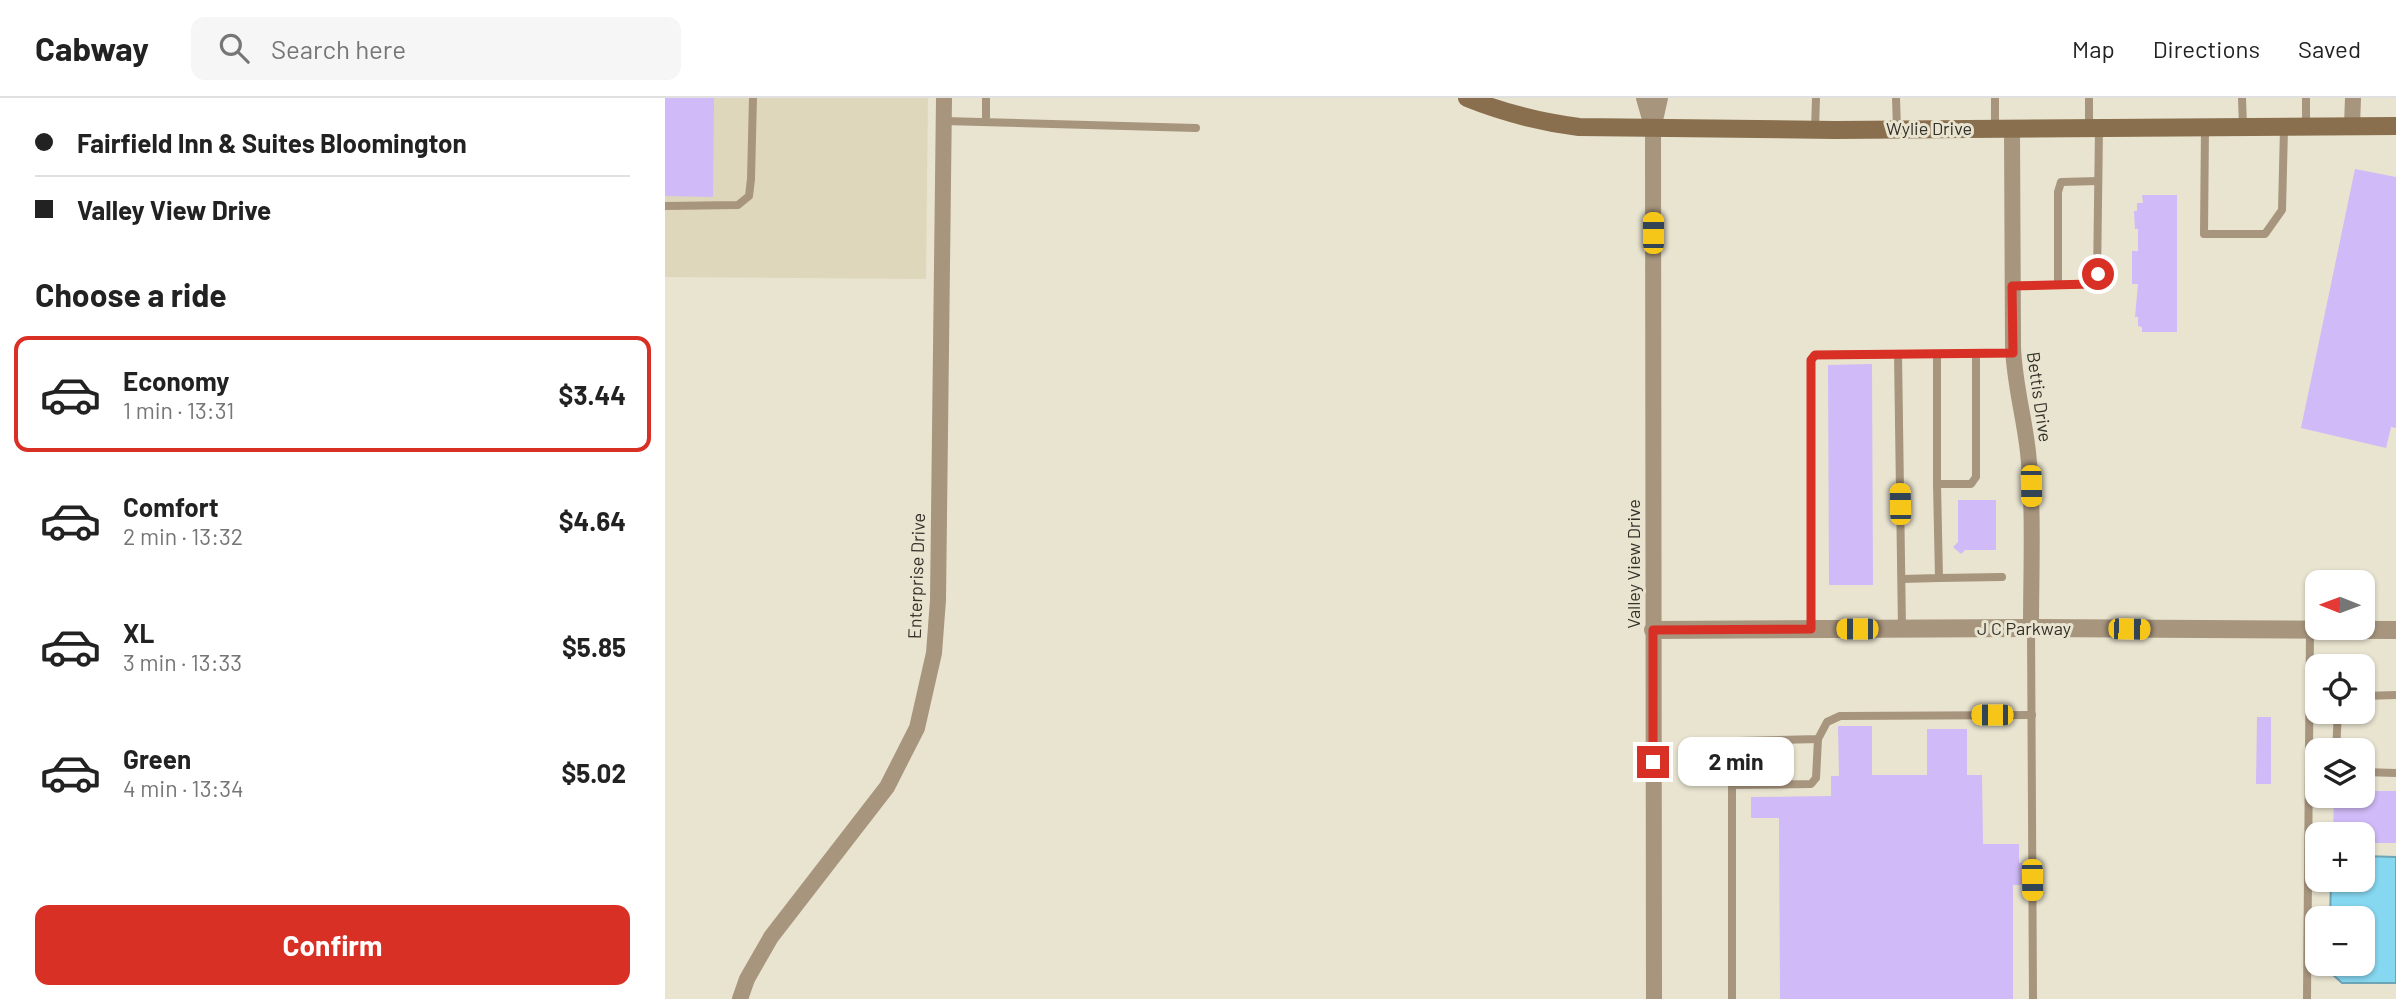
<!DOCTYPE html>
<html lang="en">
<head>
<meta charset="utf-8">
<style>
  :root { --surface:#fff; --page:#f6f6f6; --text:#222; --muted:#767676; --line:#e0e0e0; --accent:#d93025 }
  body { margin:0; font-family:Barlow,sans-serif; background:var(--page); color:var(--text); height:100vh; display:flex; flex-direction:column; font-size:26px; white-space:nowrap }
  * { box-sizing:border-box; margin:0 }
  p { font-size:23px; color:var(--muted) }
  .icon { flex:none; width:38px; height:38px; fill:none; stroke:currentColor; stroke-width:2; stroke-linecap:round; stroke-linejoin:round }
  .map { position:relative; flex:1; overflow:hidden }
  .drawer { display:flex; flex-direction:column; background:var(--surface); width:665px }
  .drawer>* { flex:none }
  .banner { display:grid; align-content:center; height:154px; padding:0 35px; background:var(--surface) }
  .needle { width:46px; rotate:271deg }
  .fabs { position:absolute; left:1640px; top:472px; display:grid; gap:14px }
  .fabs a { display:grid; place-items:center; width:70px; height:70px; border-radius:14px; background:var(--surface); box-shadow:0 2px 5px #0004; font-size:35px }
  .end { position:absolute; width:32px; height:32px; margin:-16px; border:9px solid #d93025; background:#fff; box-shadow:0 0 0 4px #fff }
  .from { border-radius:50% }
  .bubble { position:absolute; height:49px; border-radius:14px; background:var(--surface); box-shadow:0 2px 5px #0004; font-size:23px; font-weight:700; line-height:49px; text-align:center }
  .car { position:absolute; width:21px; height:42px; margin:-21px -10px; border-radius:9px; box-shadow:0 0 5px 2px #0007; background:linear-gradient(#f5c518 24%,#345 0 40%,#f5c518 0 76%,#345 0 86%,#f5c518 0) }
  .banner b { display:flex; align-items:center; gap:24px; height:66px; font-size:26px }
  .banner b+b { border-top:2px solid var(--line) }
  .banner i { width:18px; height:18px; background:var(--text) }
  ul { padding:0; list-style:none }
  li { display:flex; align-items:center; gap:21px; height:116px; margin:0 14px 10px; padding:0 21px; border:4px solid transparent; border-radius:14px }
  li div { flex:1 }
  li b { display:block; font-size:26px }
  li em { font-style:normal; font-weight:700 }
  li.current { border-color:var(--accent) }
  li>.icon { width:63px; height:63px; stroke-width:1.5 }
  h2 { padding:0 35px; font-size:32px; line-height:84px }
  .cta { display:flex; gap:14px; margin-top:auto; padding:14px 35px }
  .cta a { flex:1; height:80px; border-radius:14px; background:var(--accent); color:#fff; font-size:28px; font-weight:700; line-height:80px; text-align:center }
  header { display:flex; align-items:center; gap:42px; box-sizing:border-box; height:98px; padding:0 35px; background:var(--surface); border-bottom:2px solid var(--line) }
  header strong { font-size:33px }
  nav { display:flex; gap:38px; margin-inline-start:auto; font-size:24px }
  .search { width:490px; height:63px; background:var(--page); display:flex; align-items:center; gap:18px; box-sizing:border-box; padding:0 24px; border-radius:14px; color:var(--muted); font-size:26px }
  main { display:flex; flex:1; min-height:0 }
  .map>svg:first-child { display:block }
  .built { fill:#dfd7bc }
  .water { fill:#86d7f0; stroke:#6da5b5; stroke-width:2 }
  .building { fill:#d0baf7 }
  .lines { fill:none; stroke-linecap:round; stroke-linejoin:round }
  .service { stroke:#a7957e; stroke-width:8 }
  .minor { stroke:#a7957e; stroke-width:16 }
  .tertiary { stroke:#a7957e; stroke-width:18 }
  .secondary { stroke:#896f4d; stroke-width:18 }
  .route { stroke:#d93025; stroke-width:9 }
  .labels { text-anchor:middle; stroke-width:6; stroke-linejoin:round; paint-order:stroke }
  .street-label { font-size:18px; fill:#33312a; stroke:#e9e4d0 }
</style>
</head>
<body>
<header>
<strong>Cabway</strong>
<div class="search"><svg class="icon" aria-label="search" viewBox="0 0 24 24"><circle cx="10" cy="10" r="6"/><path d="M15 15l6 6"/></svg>Search here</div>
<nav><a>Map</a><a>Directions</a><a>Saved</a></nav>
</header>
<main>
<section class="drawer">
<div class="banner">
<b><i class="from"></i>Fairfield Inn &amp; Suites Bloomington</b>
<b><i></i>Valley View Drive</b>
</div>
<h2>Choose a ride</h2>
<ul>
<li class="current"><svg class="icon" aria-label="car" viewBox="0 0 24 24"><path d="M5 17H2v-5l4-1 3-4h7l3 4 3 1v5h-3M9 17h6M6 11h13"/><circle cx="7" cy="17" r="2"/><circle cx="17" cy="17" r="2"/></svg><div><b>Economy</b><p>1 min · 13:31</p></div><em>$3.44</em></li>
<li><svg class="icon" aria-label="car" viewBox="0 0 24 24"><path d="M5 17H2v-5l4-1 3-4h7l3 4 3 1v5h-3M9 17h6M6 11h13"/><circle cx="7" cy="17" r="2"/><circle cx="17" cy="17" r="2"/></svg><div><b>Comfort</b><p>2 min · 13:32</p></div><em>$4.64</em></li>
<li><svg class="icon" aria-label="car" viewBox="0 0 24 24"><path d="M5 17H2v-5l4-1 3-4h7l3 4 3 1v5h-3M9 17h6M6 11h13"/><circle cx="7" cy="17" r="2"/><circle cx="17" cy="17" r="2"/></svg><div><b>XL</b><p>3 min · 13:33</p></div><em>$5.85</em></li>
<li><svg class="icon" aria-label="car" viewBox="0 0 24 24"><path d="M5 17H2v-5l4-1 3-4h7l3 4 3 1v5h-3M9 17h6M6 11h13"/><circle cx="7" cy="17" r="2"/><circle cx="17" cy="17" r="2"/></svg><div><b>Green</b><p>4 min · 13:34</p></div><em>$5.02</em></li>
</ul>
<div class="cta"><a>Confirm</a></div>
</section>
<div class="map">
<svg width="1731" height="901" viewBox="0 0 1731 901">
  <rect width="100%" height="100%" fill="#e9e4d0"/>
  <polygon class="built" points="0,0 263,0 261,181 0,179"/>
  <polygon class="water" points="1698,758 1731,759 1731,885 1677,885 1665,874 1665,866 1698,866 1698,821 1665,821 1666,782 1698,782"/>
  <g class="building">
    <polygon points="0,0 49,0 48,99 0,98"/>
    <polygon points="1690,71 1731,79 1731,330 1726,329 1721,350 1636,330"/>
    <polygon points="1477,97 1512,97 1512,234 1477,234 1477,229 1473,228 1473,219 1470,219 1473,186 1467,186 1467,153 1473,153 1473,131 1470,131 1469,113 1472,113 1472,105 1478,105"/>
    <polygon points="1207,266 1208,487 1164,487 1163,267"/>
    <polygon points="1293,402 1331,402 1331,452 1300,452 1296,456 1288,449 1293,444"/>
    <polygon points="1592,619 1606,619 1606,686 1591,686"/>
    <polygon points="1173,628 1207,628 1207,677 1262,677 1262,631 1302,631 1302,677 1317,677 1318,746 1354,746 1354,765 1357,765 1357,787 1348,787 1348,901 1115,901 1114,720 1086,720 1086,699 1166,698 1166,678 1174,678"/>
    <polygon points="1698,693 1731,693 1731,745 1698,745 1698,737 1668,737 1669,698 1698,698"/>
  </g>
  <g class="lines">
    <g class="service">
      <polyline points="1231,0 1232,31"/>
      <polyline points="1577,0 1578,29"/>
      <polyline points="1641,0 1641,29"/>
      <polyline points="279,23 531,30"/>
      <polyline points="321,24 321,0"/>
      <polyline points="1540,29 1539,136 1600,136 1617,112 1619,30"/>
      <polyline points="1424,30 1424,0"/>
      <polyline points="1330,31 1330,0"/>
      <polyline points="1150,32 1151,0"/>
      <polyline points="0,108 73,107 84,98 86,81 88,0"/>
      <polyline points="1393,187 1393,94 1396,84 1433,83"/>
      <polyline points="1347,188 1426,186 1432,182 1434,30"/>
      <polyline points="1233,256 1237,531"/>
      <polyline points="1272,256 1272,386"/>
      <polyline points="1274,480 1337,479"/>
      <polyline points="1237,481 1274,480 1272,386 1306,386 1311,379 1311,256"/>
      <polyline points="1366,530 1368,901"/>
      <polyline points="1146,531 1146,262 1150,257 1348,255"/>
      <polyline points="1698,598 1731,597"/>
      <polyline points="1671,653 1673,614"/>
      <polyline points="1698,674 1731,675"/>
      <polyline points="1067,687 1146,686 1151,680 1153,641"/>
      <polyline points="1067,901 1067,647 1073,643 1153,641 1162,624 1175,618 1367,617"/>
      <polyline points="1642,901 1645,533"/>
    </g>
    <g class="minor">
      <polyline points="979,0 987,28"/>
      <polyline points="1687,28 1688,0"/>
      <path d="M 1347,31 L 1348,248 C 1349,284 1359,318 1363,354 C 1369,412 1366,472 1366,530"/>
      <polyline points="75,901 82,881 106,839 222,689 252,630 269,555 273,502 279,0"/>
      <polyline points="989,901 988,31 995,0"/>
    </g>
    <polyline class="tertiary" points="988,532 1366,530 1731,532"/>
    <path class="secondary" d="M 802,0 C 839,15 875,24 914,29 L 1170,32 L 1731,28"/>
  </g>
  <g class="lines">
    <polyline class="route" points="988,664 988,532 1146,531 1146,262 1150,257 1348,255 1347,188 1426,186 1432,182 1433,176"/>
  </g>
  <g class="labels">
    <g class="street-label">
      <text x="1264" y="37">Wylie Drive</text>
      <text transform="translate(1374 299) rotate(82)" y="6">Bettis Drive</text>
      <text transform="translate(969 466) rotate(-90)" y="6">Valley View Drive</text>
      <text transform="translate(252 478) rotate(-88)" y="6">Enterprise Drive</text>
      <text x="1359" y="537">J C Parkway</text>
    </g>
  </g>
</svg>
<div class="fabs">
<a><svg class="needle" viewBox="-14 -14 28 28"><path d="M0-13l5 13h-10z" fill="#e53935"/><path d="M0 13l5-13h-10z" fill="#767676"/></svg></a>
<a><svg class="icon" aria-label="locate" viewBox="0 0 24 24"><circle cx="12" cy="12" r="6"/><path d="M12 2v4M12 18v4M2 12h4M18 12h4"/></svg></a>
<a><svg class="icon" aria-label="layers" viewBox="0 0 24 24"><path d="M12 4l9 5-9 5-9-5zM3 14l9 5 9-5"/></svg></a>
<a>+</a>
<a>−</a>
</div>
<i class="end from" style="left:1433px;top:176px"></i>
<i class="end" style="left:988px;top:664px"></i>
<div class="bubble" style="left:1013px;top:639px;width:116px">2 min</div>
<i class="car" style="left:988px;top:135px;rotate:0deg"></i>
<i class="car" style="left:1366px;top:388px;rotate:179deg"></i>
<i class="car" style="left:1235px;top:406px;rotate:359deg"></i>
<i class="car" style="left:1192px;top:531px;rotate:270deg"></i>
<i class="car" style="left:1464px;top:531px;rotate:91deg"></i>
<i class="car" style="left:1327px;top:617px;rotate:270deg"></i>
<i class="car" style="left:1367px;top:782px;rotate:179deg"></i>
</div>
</main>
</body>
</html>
